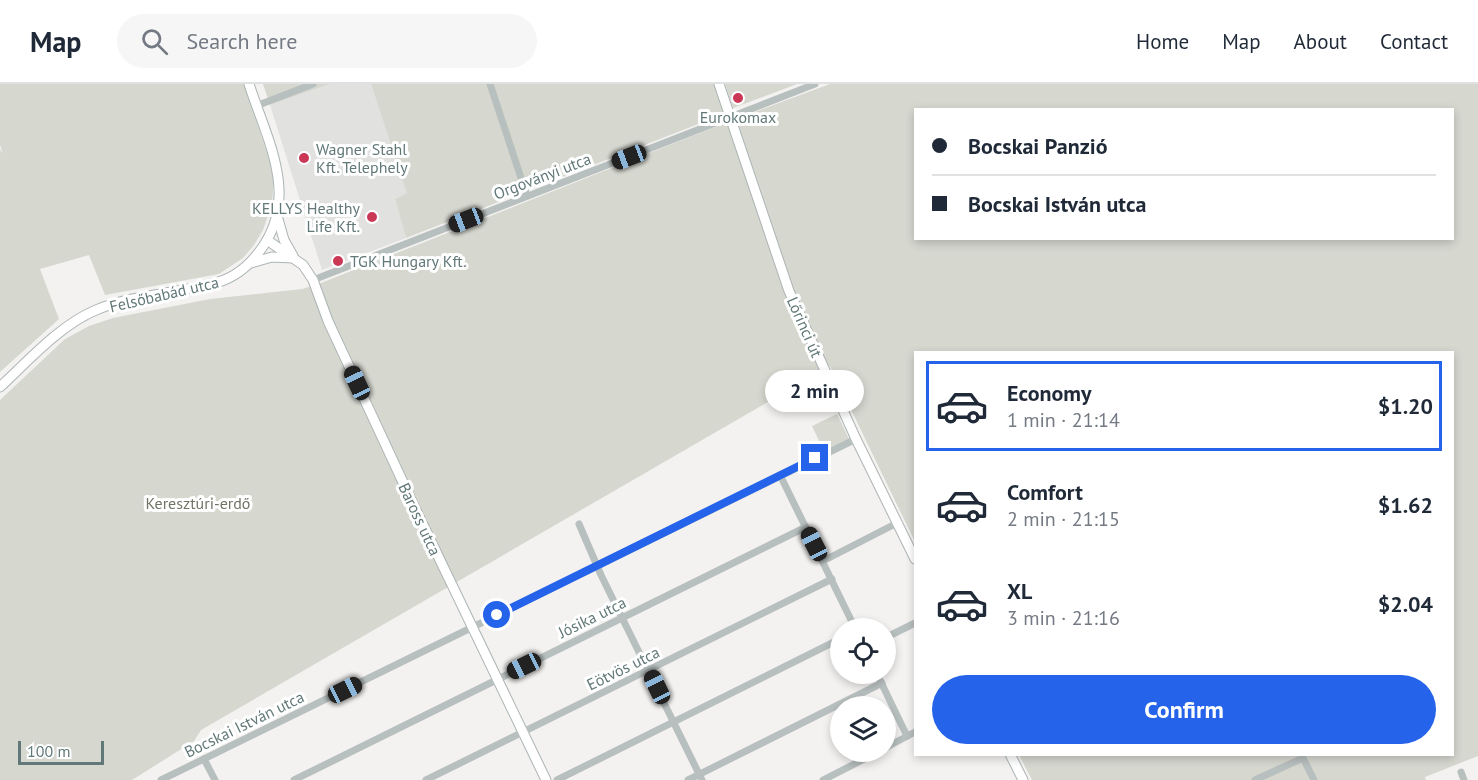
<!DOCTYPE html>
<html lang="en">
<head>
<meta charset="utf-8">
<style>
  :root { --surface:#fff; --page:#f6f6f7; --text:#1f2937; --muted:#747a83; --line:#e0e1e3; --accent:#2563eb }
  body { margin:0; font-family:"PT Sans",sans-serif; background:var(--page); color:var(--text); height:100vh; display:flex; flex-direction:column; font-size:22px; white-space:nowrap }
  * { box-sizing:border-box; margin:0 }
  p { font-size:20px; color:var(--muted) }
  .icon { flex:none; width:33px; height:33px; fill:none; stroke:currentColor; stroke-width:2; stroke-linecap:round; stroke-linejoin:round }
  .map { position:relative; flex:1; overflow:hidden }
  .side { position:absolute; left:914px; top:267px; width:540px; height:405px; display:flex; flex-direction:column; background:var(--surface); border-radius:0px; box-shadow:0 3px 9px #0003 }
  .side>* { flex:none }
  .hud { position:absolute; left:914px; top:24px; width:540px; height:132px; border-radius:0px; box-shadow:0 3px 9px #0003; display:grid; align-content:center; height:132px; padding:0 18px; background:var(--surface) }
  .buttons { position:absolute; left:830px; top:534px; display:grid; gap:12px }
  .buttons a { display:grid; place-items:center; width:66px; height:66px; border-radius:50%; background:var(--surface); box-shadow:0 3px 9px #0003; font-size:30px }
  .scale { position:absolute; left:18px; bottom:15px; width:86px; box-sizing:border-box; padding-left:6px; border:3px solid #627878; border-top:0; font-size:16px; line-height:21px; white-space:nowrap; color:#627878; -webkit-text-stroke:4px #fff; paint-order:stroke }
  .end { position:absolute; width:27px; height:27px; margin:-14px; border:8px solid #2563eb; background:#fff; box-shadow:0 0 0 3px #fff }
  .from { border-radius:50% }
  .bubble { position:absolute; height:42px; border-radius:21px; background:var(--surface); box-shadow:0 3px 9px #0003; font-size:20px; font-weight:700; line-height:42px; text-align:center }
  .car { position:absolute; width:18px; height:36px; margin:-18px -9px; border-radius:8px; box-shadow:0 0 4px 2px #0007; background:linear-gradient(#222 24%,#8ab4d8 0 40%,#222 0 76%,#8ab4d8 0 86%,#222 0) }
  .hud b { display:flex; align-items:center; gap:21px; height:57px; font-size:22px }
  .hud b+b { border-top:2px solid var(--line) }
  .hud i { width:15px; height:15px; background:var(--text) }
  ul { padding:10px 0 0; list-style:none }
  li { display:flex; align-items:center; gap:18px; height:90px; margin:0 12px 9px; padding:0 6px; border:3px solid transparent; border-radius:0px }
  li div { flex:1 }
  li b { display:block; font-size:22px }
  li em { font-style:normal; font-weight:700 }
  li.active { border-color:var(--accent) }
  li>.icon { width:54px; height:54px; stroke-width:1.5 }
  .primary-button { display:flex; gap:12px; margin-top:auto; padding:12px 18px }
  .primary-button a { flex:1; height:69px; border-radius:36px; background:var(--accent); color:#fff; font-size:24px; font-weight:700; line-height:69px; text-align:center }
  header { display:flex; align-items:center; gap:36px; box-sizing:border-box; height:84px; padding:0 30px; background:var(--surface); border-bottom:2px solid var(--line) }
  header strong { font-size:28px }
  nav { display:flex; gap:33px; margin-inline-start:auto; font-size:21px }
  .search { width:420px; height:54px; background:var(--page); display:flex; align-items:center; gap:15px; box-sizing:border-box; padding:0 21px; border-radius:33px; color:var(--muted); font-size:22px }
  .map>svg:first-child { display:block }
  .built { fill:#e1e2e0 }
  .green { fill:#d6d7cf; fill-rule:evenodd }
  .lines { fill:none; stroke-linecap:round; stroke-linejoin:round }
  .secondary-casing { stroke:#abb4b4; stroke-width:11 }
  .street { stroke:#b8bfbf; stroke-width:7 }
  .secondary { stroke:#fff; stroke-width:9 }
  .route { stroke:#2563eb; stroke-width:8 }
  .poi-dot { fill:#cb3855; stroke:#fff; stroke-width:2 }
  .labels { text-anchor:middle; stroke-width:6; stroke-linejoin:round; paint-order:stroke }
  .poi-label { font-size:16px; fill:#627878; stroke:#fff; text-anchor:start }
  .street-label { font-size:16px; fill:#627878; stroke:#fff }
  .park-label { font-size:16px; fill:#6f7564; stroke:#fff }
</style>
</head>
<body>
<header>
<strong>Map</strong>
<div class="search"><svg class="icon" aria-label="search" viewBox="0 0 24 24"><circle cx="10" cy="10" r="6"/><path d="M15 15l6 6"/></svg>Search here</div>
<nav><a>Home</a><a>Map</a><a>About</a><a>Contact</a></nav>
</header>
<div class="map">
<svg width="1478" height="696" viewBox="0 0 1478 696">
  <rect width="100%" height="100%" fill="#f3f2f0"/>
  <polygon class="built" points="330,0 371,0 408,109 395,115 406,154 322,186 270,21"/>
  <g class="green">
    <polygon points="0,0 244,0 274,90 272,120 263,146 254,161 243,174 219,190 105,211 89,171 40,185 59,235 0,288 0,65 3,70 0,61"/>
    <polygon points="263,0 330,0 270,21"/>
    <polygon points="371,0 714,0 724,30 406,154 395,115 407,109"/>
    <polygon points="725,0 797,0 733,24"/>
    <path d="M 830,0 L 1478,0 L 1478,672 L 1425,693 L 1426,696 L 1032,696 L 1019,671 L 1452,670 L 1452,268 L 915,268 L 915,458 L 830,282 L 201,646 L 194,657 L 132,696 L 0,696 L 0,316 L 65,255 L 89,242 L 113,234 L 210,215 L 302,205 L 321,199 L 720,41 ZM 915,26 L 1452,26 L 1452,154 L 915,154 Z"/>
    <polygon points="837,330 849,355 824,367 812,342"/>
  </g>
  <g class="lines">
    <defs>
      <g id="secondary">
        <polyline points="719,0 789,207 856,355 915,475"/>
        <polyline points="278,135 284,156 293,172"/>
        <polyline points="267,156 303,181 313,196 328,237 414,422 546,696"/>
        <polyline points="251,179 272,173 293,174"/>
        <path d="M 0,303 C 28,277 60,241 96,226 C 132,211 172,210 211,200 C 230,196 247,184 259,168 C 301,114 267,56 249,0"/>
        <polyline points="1010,670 1023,696"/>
      </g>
    </defs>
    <use href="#secondary" class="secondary-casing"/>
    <g class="street">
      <polyline points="490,0 527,112"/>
      <polyline points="256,22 313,0"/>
      <polyline points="313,196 815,0"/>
      <polyline points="780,391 855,544"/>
      <polyline points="579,440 601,491 702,696"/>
      <polyline points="823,477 897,439"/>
      <polyline points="885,554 915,539"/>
      <polyline points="877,590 907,652"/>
      <polyline points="885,664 915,648"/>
      <polyline points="204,675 215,696"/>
      <polyline points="1461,688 1464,696"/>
      <polyline points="161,696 856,355"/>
      <polyline points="294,696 806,443"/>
      <polyline points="426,696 832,495"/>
      <polyline points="557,696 840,555"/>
      <polyline points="688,696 882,599"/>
      <polyline points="823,696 878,668"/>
      <polyline points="1255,696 1303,674 1314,696"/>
    </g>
    <use href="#secondary" class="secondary"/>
  </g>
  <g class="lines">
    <polyline class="route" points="497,531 815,374"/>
  </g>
  <g class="poi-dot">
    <circle cx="738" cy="14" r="6"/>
    <circle cx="304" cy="74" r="6"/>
    <circle cx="372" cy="133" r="6"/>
    <circle cx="338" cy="177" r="6"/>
  </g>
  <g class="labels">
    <g class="poi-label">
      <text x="738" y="39" text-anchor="middle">Eurokomax</text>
      <text x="316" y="71">Wagner Stahl<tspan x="316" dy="18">Kft. Telephely</tspan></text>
      <text x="360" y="130" text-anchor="end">KELLYS Healthy<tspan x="360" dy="18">Life Kft.</tspan></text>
      <text x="350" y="183">TGK Hungary Kft.</text>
    </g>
    <g class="street-label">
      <text transform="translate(542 92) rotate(-21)" y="6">Orgoványi utca</text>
      <text transform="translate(164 210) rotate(-13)" y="6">Felsőbabád utca</text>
      <text transform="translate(805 243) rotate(66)" y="6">Lőrinci út</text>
      <text transform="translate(420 435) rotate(65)" y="6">Baross utca</text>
      <text transform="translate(592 533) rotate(-26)" y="6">Jósika utca</text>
      <text transform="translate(623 584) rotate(-26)" y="6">Eötvös utca</text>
      <text transform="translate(244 640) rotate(-26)" y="6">Bocskai István utca</text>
    </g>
    <g class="park-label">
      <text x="198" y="425">Keresztúri-erdő</text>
    </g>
  </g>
</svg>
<div class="buttons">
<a><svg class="icon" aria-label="locate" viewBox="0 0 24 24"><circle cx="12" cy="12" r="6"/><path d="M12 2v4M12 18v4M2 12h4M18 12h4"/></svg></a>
<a><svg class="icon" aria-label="layers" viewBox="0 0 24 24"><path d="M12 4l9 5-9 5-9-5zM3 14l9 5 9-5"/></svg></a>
</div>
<div class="scale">100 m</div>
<i class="end from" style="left:497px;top:531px"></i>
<i class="end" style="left:815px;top:374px"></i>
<div class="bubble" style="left:765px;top:286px;width:99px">2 min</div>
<i class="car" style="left:629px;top:73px;rotate:249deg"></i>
<i class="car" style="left:466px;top:136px;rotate:249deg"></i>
<i class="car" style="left:357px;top:299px;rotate:335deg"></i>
<i class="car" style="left:814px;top:460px;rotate:333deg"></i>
<i class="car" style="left:524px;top:582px;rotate:244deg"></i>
<i class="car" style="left:657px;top:603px;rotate:334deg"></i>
<i class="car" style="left:345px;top:606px;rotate:64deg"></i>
<div class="hud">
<b><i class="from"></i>Bocskai Panzió</b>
<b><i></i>Bocskai István utca</b>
</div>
<section class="side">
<ul>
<li class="active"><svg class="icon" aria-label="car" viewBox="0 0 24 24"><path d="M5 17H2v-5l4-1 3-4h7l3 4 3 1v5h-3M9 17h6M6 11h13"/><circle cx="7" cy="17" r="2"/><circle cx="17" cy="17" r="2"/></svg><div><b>Economy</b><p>1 min · 21:14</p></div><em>$1.20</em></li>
<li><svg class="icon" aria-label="car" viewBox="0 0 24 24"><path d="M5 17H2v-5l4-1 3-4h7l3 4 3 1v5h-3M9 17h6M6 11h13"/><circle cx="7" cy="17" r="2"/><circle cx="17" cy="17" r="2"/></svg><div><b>Comfort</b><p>2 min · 21:15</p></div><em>$1.62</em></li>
<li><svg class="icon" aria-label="car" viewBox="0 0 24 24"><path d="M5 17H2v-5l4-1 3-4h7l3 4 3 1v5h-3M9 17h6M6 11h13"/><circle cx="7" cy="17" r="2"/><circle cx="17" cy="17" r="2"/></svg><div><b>XL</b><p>3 min · 21:16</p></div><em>$2.04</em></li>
</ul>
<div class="primary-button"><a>Confirm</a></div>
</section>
</div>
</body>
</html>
